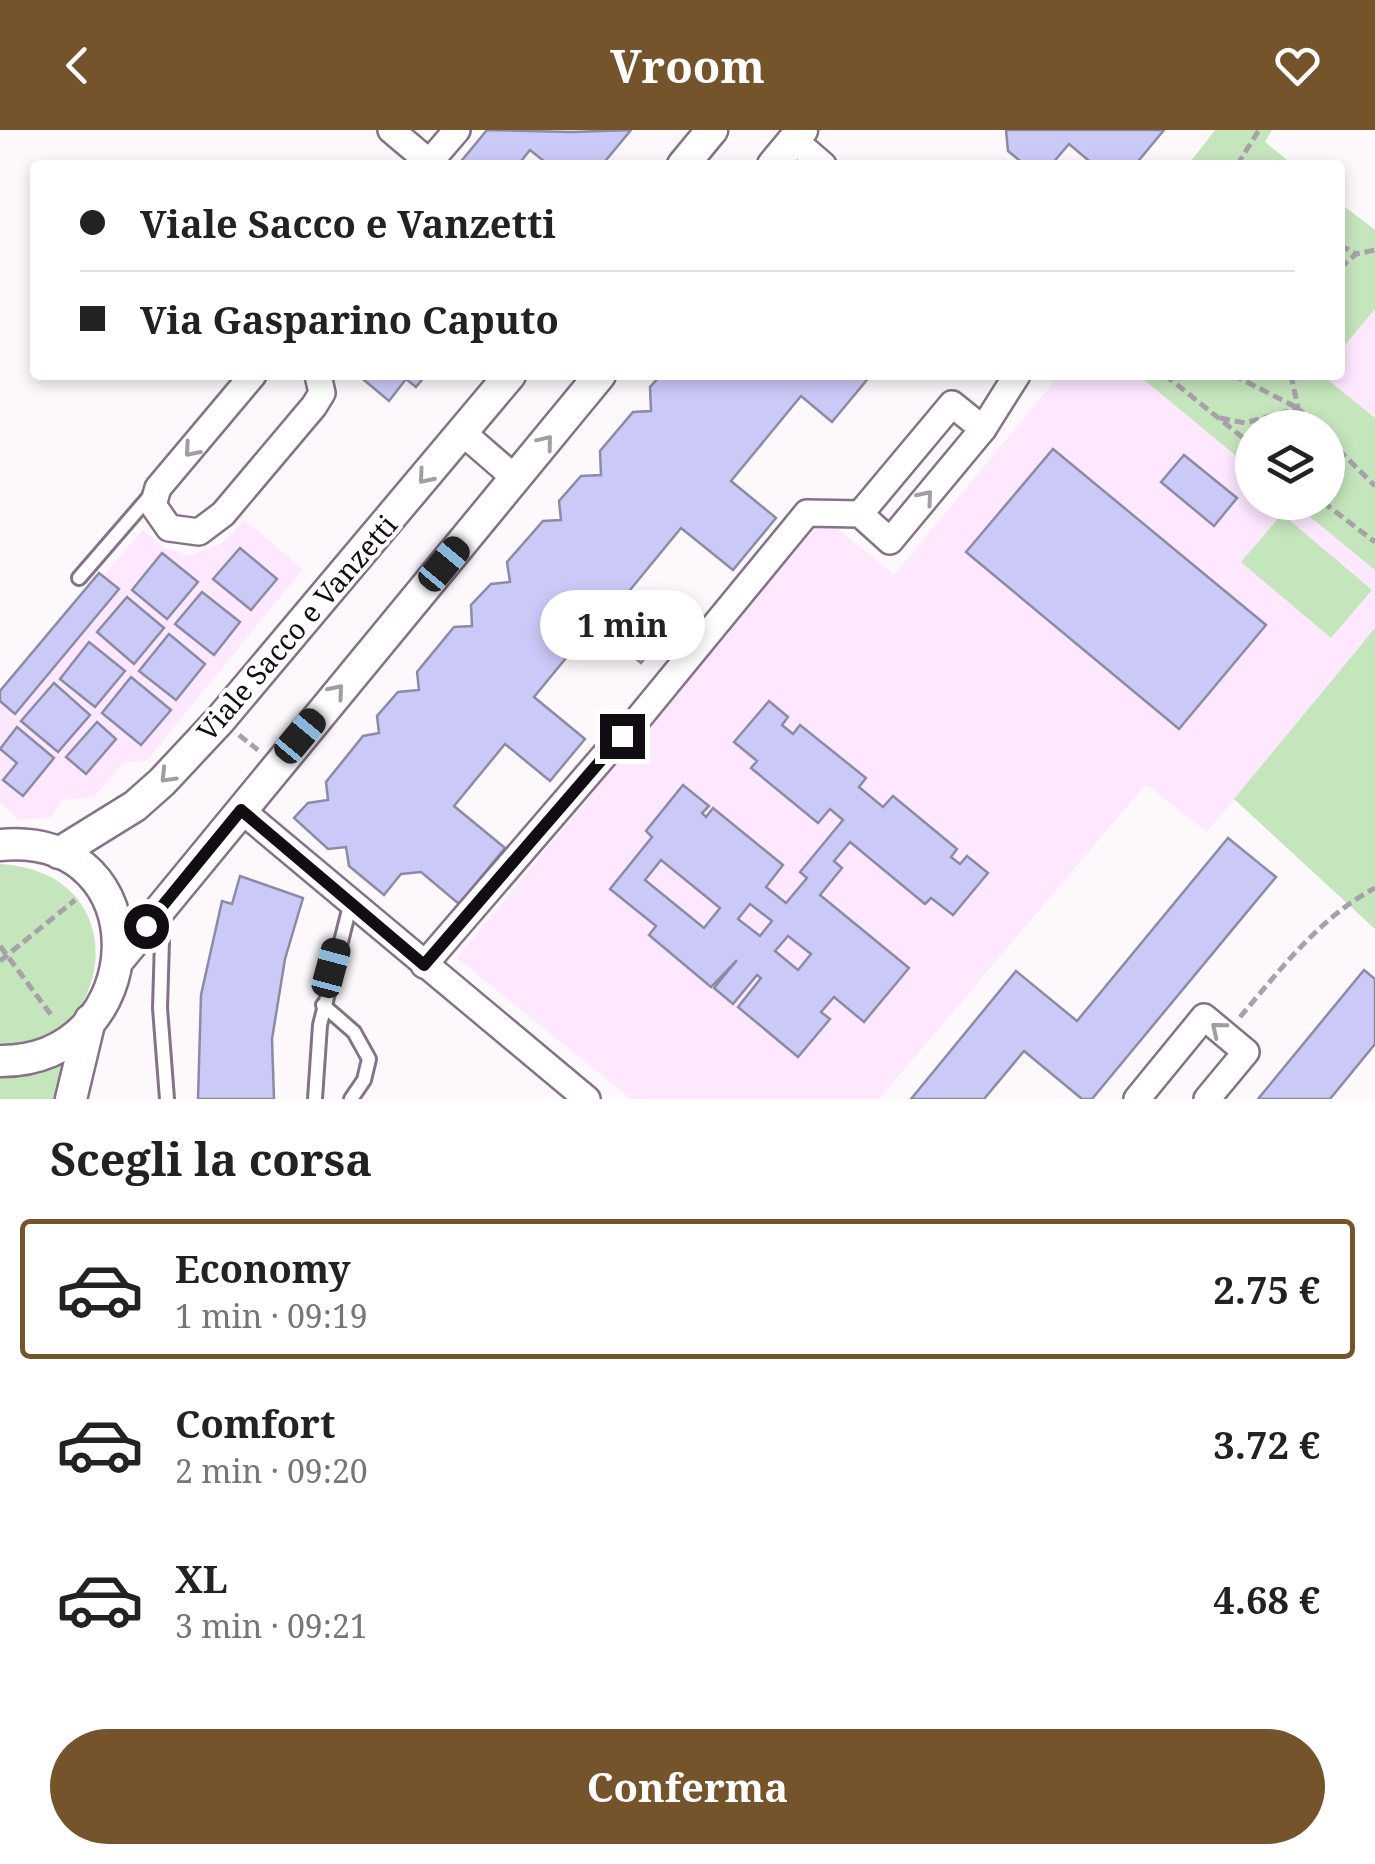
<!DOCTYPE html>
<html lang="it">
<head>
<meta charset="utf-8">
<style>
  :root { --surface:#fff; --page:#f2f2f2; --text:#222; --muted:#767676; --line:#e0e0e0; --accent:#75542b }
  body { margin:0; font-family:"Noto Serif",serif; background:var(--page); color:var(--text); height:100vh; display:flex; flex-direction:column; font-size:38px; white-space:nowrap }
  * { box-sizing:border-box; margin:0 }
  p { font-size:32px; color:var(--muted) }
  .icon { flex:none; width:55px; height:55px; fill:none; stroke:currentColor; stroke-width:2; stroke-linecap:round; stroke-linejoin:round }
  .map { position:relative; height:969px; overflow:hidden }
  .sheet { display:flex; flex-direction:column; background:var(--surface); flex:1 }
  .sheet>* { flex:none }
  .top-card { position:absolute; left:30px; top:30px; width:1315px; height:220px; border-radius:10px; box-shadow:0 5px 15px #0003; display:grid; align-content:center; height:220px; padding:0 50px; background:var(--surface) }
  .tools { position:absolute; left:1235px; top:280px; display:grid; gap:20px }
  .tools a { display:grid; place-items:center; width:110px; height:110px; border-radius:50%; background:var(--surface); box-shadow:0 5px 15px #0003; font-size:50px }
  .end { position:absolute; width:45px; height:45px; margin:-22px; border:12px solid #120c13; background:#fff; box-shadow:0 0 0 5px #fff }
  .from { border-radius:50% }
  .bubble { position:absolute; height:70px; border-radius:35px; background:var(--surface); box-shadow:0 5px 15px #0003; font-size:32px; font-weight:700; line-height:70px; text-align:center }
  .car { position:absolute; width:30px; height:60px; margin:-30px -15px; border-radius:12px; box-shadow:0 0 8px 2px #0007; background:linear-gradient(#222 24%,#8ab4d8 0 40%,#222 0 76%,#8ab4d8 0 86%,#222 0) }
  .top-card b { display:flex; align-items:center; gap:35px; height:95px; font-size:38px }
  .top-card b+b { border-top:2px solid var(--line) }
  .top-card i { width:25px; height:25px; background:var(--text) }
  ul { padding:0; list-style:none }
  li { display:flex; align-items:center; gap:30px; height:140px; margin:0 20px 15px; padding:0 30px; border:5px solid transparent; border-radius:10px }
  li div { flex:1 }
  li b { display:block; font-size:38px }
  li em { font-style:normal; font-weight:700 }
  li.active { border-color:var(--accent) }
  li>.icon { width:90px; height:90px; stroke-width:1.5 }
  h2 { padding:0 50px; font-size:45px; line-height:120px }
  .action { display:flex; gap:20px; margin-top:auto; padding:20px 50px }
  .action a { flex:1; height:115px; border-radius:60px; background:var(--accent); color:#fff; font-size:40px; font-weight:700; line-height:115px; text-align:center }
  header { display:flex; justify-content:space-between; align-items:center; height:130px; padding:0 50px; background:var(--accent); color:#fff; font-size:45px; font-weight:700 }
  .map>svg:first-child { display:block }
  .built { fill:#fde8ff }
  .green { fill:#c5e5bd }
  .building { fill:#cbc9f8; stroke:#8c8ba4; stroke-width:2.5; fill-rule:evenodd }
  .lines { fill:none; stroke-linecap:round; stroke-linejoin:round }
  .service-casing { stroke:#847286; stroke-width:18 }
  .minor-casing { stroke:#847286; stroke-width:30 }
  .tertiary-casing { stroke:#847286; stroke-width:35 }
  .path { stroke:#a7a2a7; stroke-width:5; stroke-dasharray:10 5; stroke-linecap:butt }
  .service { stroke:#fff; stroke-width:12 }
  .minor { stroke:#fff; stroke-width:25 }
  .tertiary { stroke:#fff; stroke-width:30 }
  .oneway { stroke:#a09ea1 }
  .route { stroke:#120c13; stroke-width:12 }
  .labels { text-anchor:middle; stroke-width:8; stroke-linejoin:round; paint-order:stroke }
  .street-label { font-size:28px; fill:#120c13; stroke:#fff }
</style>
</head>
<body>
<header><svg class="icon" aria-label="back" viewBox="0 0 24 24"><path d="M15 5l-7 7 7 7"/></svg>Vroom<svg class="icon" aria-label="heart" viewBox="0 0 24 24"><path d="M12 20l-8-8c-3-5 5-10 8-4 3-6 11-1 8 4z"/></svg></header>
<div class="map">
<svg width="1375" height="969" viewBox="0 0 1375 969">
  <rect width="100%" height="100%" fill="#fcf8fc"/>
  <g class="built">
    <polygon points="1375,179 1375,288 1322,245 1340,245 1340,221"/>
    <polygon points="1060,245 1138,245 1252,339 1252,372 1293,373 1375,440 1375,498 1207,702 1146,654 879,969 631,969 457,828 813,395 828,391 894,445"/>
    <polygon points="244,390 303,439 147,630 123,633 94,667 62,670 51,687 19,690 0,673 0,566 143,400 164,418 190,426 224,412"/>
  </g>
  <g class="green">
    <polygon points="1215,0 1272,0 1265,12 1293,35 1188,35"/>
    <polygon points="1340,73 1375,100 1375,179 1340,221"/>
    <polygon points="1138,245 1322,245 1375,288 1375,440 1293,373 1328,372 1328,298 1252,298 1252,339"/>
    <polygon points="1282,384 1372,460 1331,508 1241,432"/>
    <polygon points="1375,498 1375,799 1234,669"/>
    <path d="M 0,734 C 143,742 111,927 0,913 Z"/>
    <polygon points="63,930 57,969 0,969 0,945 23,944"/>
  </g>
  <g class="building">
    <polygon points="487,0 571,2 631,0 602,35 542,35 545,32 530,20 518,35 458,35"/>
    <polygon points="1006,0 1164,0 1135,35 1094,35 1069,14 1051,35 1025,35 1008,21"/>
    <polygon points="358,245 426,245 416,257 406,249 389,271"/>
    <polygon points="661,245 871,245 832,292 801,266 731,351 776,388 733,440 681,398 630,460 672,495 641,533 594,494 534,567 585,609 550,651 505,614 454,676 505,718 459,774 421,742 401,744 384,765 349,736 346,717 328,719 294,688 308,673 328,670 326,652 363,606 379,603 377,586 398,562 419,560 417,542 454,497 472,496 471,475 491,454 510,452 507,432 543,391 561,390 559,371 581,346 601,345 600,321 633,282 651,281 650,257"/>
    <polygon points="1053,319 1266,495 1179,599 966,422"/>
    <polygon points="1184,325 1237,368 1214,396 1161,352"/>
    <polygon points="240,418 277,449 251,480 213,449"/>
    <polygon points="162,423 198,452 167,489 132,460"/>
    <polygon points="99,443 119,459 15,584 0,571 0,561"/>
    <polygon points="202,462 240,492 214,525 175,494"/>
    <polygon points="127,467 164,498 134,534 97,502"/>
    <polygon points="169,504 205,534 176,570 139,541"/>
    <polygon points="89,512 125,541 95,577 60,549"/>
    <polygon points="131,547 171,580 141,615 102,583"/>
    <polygon points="54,553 90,585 58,622 21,591"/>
    <path d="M 769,571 L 788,587 L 782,595 L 793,604 L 800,595 L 866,648 L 859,657 L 883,677 L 893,666 L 957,719 L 951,727 L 960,734 L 967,726 L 988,743 L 953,785 L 931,768 L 925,774 L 850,712 L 834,731 L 842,738 L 820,765 L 909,838 L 864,892 L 834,867 L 821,882 L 830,889 L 798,927 L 738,877 L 761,848 L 757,845 L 733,874 L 714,858 L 737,830 L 711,857 L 649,805 L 656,796 L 610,759 L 652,707 L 646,701 L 683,655 L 709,676 L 702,683 L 706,687 L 713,678 L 783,735 L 766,757 L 786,773 L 807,748 L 800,742 L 843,690 L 830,679 L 818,693 L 751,638 L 757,631 L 734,612 ZM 661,730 L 720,778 L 704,798 L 645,750 ZM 750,774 L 772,791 L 760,806 L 738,789 ZM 788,806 L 811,824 L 798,840 L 775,821 Z"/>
    <polygon points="97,592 116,609 86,644 66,627"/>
    <polygon points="17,597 54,628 23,666 3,650 17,633 0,619"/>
    <polygon points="1228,708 1276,747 1092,969 1082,969 1024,921 984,969 911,969 1016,841 1077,891"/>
    <polygon points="240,746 303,768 285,829 272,909 274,969 198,969 201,865 222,771 232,774"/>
    <polygon points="1364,840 1375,849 1375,914 1330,969 1258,969"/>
  </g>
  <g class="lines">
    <defs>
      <g id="service">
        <polyline points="79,448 149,367"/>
        <polyline points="148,798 162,810 160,878 167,969"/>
        <polyline points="323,875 354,902 369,929 364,950 351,969"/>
        <polyline points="315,969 320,895 351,772"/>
      </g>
      <g id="minor">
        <polyline points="391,0 429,32"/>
        <polyline points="794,10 823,35"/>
        <polyline points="427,35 457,0"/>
        <polyline points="253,245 158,358 153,375 169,398 199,402 223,384 314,276 322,263 318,245"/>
        <polyline points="983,299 1017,245"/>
        <polyline points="463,303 515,348"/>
        <polyline points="638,589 807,383 860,384 890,411 983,299 952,274 860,384"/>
        <polyline points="241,680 587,969"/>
        <polyline points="424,835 622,605"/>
        <polyline points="1137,969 1204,887 1246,922 1207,969"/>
      </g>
      <g id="tertiary">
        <polyline points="683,35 712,0"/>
        <polyline points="773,35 802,0"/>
        <path d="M 0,715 C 162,700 152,932 0,931"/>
        <polyline points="59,723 135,676 162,652 220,590 510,245"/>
        <polyline points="121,827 600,245"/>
        <polyline points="71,969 90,890"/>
      </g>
    </defs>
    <use href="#service" class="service-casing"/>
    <use href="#minor" class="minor-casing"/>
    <use href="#tertiary" class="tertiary-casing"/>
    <g class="path">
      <polyline points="1237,35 1259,0"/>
      <polyline points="1340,115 1356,124"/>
      <polyline points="1340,138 1356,124 1375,120"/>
      <polyline points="1165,245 1252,315"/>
      <polyline points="1233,245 1298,278 1317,298"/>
      <polyline points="1220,288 1245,293 1298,278 1291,245"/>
      <polyline points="1328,309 1375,356"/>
      <polyline points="1323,372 1375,412"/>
      <polyline points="239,605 258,620"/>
      <polyline points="0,816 52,886"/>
      <polyline points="0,831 75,770"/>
      <path d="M 1240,887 C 1281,839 1319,788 1375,758"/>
    </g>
    <use href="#service" class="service"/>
    <use href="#minor" class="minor"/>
    <use href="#tertiary" class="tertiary"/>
  </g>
  <defs><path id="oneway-chevron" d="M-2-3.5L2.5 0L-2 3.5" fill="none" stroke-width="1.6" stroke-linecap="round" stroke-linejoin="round" transform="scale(2.5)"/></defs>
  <g class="oneway">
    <use href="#oneway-chevron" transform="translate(546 312) rotate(-51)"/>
    <use href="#oneway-chevron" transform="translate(191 320) rotate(131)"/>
    <use href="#oneway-chevron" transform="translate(425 347) rotate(130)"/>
    <use href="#oneway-chevron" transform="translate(926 367) rotate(-50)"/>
    <use href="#oneway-chevron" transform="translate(337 561) rotate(-50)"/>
    <use href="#oneway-chevron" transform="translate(167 646) rotate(134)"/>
    <use href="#oneway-chevron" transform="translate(1218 899) rotate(-141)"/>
  </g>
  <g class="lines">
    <polyline class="route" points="146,796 241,680 424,835 622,606"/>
  </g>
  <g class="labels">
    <g class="street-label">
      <text transform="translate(297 498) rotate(-49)" y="10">Viale Sacco e Vanzetti</text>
    </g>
  </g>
</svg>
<div class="tools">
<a><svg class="icon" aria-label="layers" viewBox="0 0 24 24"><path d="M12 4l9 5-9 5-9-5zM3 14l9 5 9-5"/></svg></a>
</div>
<i class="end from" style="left:146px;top:796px"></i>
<i class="end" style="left:622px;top:606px"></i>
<div class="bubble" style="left:540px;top:460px;width:165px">1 min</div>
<i class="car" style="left:444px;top:434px;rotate:40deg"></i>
<i class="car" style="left:300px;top:606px;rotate:40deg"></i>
<i class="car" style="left:331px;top:838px;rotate:15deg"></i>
<div class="top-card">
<b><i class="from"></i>Viale Sacco e Vanzetti</b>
<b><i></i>Via Gasparino Caputo</b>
</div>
</div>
<section class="sheet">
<h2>Scegli la corsa</h2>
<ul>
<li class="active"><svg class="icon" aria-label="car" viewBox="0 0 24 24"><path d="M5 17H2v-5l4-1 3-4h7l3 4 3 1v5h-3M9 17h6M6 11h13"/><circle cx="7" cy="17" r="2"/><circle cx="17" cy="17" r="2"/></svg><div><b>Economy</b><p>1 min · 09:19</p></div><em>2.75 €</em></li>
<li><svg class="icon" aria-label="car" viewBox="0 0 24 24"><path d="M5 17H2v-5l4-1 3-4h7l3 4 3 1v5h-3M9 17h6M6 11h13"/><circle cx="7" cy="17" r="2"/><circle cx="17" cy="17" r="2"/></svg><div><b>Comfort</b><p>2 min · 09:20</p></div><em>3.72 €</em></li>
<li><svg class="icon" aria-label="car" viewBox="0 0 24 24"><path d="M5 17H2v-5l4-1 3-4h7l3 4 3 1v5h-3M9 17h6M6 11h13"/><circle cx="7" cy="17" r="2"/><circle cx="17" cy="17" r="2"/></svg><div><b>XL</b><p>3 min · 09:21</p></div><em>4.68 €</em></li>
</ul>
<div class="action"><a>Conferma</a></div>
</section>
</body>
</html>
